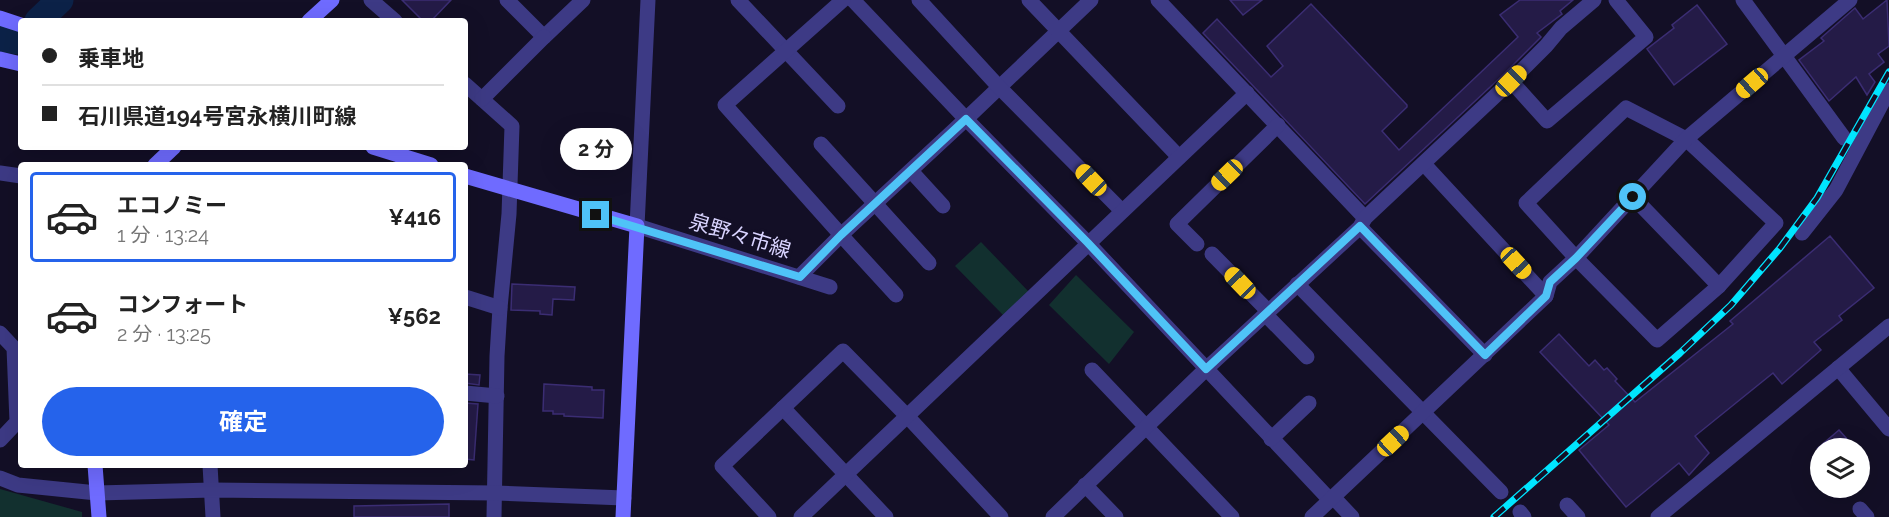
<!DOCTYPE html>
<html lang="ja">
<head>
<meta charset="utf-8">
<style>
  :root { --surface:#fff; --page:#f6f6f6; --text:#222; --muted:#767676; --line:#e0e0e0; --accent:#2563eb }
  body { margin:0; font-family:Raleway,"Noto Sans JP",sans-serif; background:var(--page); color:var(--text); height:100vh; display:flex; flex-direction:column; font-size:22px; white-space:nowrap }
  * { box-sizing:border-box; margin:0 }
  p { font-size:20px; color:var(--muted) }
  .icon { flex:none; width:33px; height:33px; fill:none; stroke:currentColor; stroke-width:2; stroke-linecap:round; stroke-linejoin:round }
  .map { position:relative; flex:1; overflow:hidden }
  .sheet { position:absolute; left:18px; top:162px; width:450px; height:306px; display:flex; flex-direction:column; background:var(--surface); border-radius:6px; box-shadow:0 6px 24px #0002 }
  .sheet>* { flex:none }
  .banner { position:absolute; left:18px; top:18px; width:450px; height:132px; border-radius:6px; box-shadow:0 6px 24px #0002; display:grid; align-content:center; height:132px; padding:0 24px; background:var(--surface) }
  .tools { position:absolute; left:1810px; top:438px; display:grid; gap:12px }
  .tools a { display:grid; place-items:center; width:60px; height:60px; border-radius:50%; background:var(--surface); box-shadow:0 6px 24px #0002; font-size:30px }
  .end { position:absolute; width:27px; height:27px; margin:-14px; border:8px solid #4fc3f7; background:#111; box-shadow:0 0 0 3px #111 }
  .from { border-radius:50% }
  .bubble { position:absolute; height:42px; border-radius:21px; background:var(--surface); box-shadow:0 6px 24px #0002; font-size:20px; font-weight:700; line-height:42px; text-align:center }
  .car { position:absolute; width:18px; height:36px; margin:-18px -9px; border-radius:8px; box-shadow:0 0 4px 2px #0007; background:linear-gradient(#f5c518 24%,#345 0 40%,#f5c518 0 76%,#345 0 86%,#f5c518 0) }
  .banner b { display:flex; align-items:center; gap:21px; height:57px; font-size:22px }
  .banner b+b { border-top:2px solid var(--line) }
  .banner i { width:15px; height:15px; background:var(--text) }
  ul { padding:10px 0 0; list-style:none }
  li { display:flex; align-items:center; gap:18px; height:90px; margin:0 12px 9px; padding:0 12px; border:3px solid transparent; border-radius:6px }
  li div { flex:1 }
  li b { display:block; font-size:22px }
  li em { font-style:normal; font-weight:700 }
  li.current { border-color:var(--accent) }
  li>.icon { width:54px; height:54px; stroke-width:1.5 }
  .primary-button { display:flex; gap:12px; margin-top:auto; padding:12px 24px }
  .primary-button a { flex:1; height:69px; border-radius:36px; background:var(--accent); color:#fff; font-size:24px; font-weight:700; line-height:69px; text-align:center }
  .map>svg:first-child { display:block }
  .green { fill:#12302f }
  .lines { fill:none; stroke-linecap:round; stroke-linejoin:round }
  .river { stroke:#0c2248; stroke-width:27 }
  .building { fill:#241b47; stroke:#3b2d73; stroke-width:1.5 }
  .minor { stroke:#3d3a85; stroke-width:15 }
  .tertiary { stroke:#3d3a85; stroke-width:15 }
  .secondary { stroke:#6f6bff; stroke-width:15 }
  .rail-casing { stroke:#00e5ff; stroke-width:7 }
  .rail { stroke:#130f26; stroke-width:4.5; stroke-dasharray:14; stroke-linecap:butt }
  .route { stroke:#4fc3f7; stroke-width:8 }
  .labels { text-anchor:middle; stroke-width:6; stroke-linejoin:round; paint-order:stroke }
  .street-label { font-size:21px; fill:#d9d4ff; stroke:#130f26 }
</style>
</head>
<body>
<div class="map">
<svg width="1889" height="517" viewBox="0 0 1889 517">
  <rect width="100%" height="100%" fill="#130f26"/>
  <g class="green">
    <polygon points="981,242 1030,293 1005,317 955,266"/>
    <polygon points="1076,275 1134,332 1109,364 1049,305"/>
    <polygon points="0,489 82,512 82,517 0,517"/>
  </g>
  <g class="lines">
    <g class="river">
      <polyline points="38,21 60,0"/>
      <polyline points="0,38 17,41 21,38"/>
    </g>
  </g>
  <g class="building">
    <polygon points="402,0 451,0 431,21 423,21"/>
    <polygon points="1230,0 1262,0 1243,15"/>
    <polygon points="1520,0 1573,0 1560,11 1562,14 1537,33 1541,37 1504,74 1365,204 1203,33 1217,19 1271,77 1283,66 1267,46 1311,4 1407,105 1407,107 1382,131 1399,150 1518,37 1500,15"/>
    <polygon points="1887,0 1889,46 1878,54 1884,62 1869,74 1875,82 1867,95 1856,77 1829,101 1799,60 1824,41 1821,38 1855,8 1863,19"/>
    <polygon points="1697,5 1727,44 1674,85 1647,49 1674,28 1672,25"/>
    <polygon points="1830,236 1874,288 1839,316 1842,320 1814,342 1821,350 1782,384 1773,373 1695,436 1709,453 1689,475 1679,463 1626,507 1579,450 1609,425 1540,352 1559,334 1589,366 1595,360 1604,370 1607,368 1617,379 1615,381 1635,402 1733,324 1730,321"/>
    <polygon points="512,284 575,287 574,300 553,299 552,315 540,314 540,311 511,310"/>
    <polygon points="465,374 480,375 479,385 465,383"/>
    <polygon points="544,384 592,387 592,390 604,390 603,418 564,416 564,414 553,414 553,411 543,411"/>
    <polygon points="465,403 478,404 474,460 465,459"/>
    <polygon points="1839,430 1855,448 1818,448"/>
    <polygon points="449,504 449,517 354,517 354,506"/>
  </g>
  <g class="lines">
    <g class="minor">
      <polyline points="371,0 395,21"/>
      <polyline points="507,0 544,37 583,0"/>
      <polyline points="738,0 838,106"/>
      <polyline points="853,0 966,119 1091,0"/>
      <polyline points="919,0 999,87 1122,211"/>
      <polyline points="1029,0 1179,157"/>
      <polyline points="1158,0 1365,218"/>
      <polyline points="1743,0 1844,138"/>
      <polyline points="1511,81 1547,121 1646,37 1616,0"/>
      <polyline points="465,84 512,126 509,214 500,308 497,356 494,517"/>
      <polyline points="482,99 544,37"/>
      <polygon points="1626,108 1686,139 1776,223 1719,286 1657,340 1576,258 1526,203"/>
      <polyline points="821,144 929,263"/>
      <polyline points="1424,164 1546,296"/>
      <polyline points="911,171 943,206"/>
      <polyline points="0,173 21,176"/>
      <polyline points="1633,197 1719,286"/>
      <polyline points="1360,227 1485,355"/>
      <polyline points="1802,233 1836,190 1889,90"/>
      <polyline points="1197,244 1177,224 1278,125"/>
      <polyline points="1212,254 1268,311"/>
      <polyline points="799,277 841,235 725,105 843,0"/>
      <polyline points="1297,284 1501,492"/>
      <polyline points="896,295 841,235 966,119 1088,243 1330,500"/>
      <polyline points="465,297 500,308"/>
      <polyline points="1265,314 1307,357"/>
      <polyline points="0,333 14,348 17,422 0,440"/>
      <polyline points="1838,368 1889,429"/>
      <polyline points="1092,370 1232,517"/>
      <polyline points="465,393 497,396"/>
      <polyline points="783,408 886,517"/>
      <polyline points="1271,439 1309,403"/>
      <polyline points="210,465 213,517"/>
      <polyline points="0,478 18,485 97,493 212,490 496,493 624,498"/>
      <polyline points="1085,485 1116,517"/>
      <polyline points="1333,497 1352,517"/>
      <polyline points="1567,505 1578,517"/>
      <polyline points="1860,509 1867,517"/>
      <polyline points="1520,512 1524,517"/>
      <polyline points="769,517 722,466 843,351 908,417 1001,517"/>
      <polyline points="801,517 1247,93"/>
      <polyline points="1053,517 1206,369 1360,227 1365,218 1511,81 1546,46 1561,28 1594,0"/>
      <polyline points="1312,517 1546,296 1550,282 1576,258 1686,139 1850,0"/>
      <polyline points="1658,517 1889,326"/>
    </g>
    <polyline class="tertiary" points="648,0 637,226 830,287"/>
    <g class="secondary">
      <polyline points="0,18 21,25"/>
      <polyline points="309,21 332,0"/>
      <polyline points="0,59 21,64"/>
      <polyline points="373,147 431,165"/>
      <polyline points="155,165 174,147"/>
      <polyline points="465,176 637,226 623,517"/>
      <polyline points="95,465 99,517"/>
    </g>
    <defs>
      <polyline id="rail" points="1494,517 1680,353 1731,305 1780,248 1817,198 1889,72"/>
    </defs>
    <use href="#rail" class="rail-casing"/>
    <use href="#rail" class="rail"/>
  </g>
  <g class="lines">
    <polyline class="route" points="596,215 800,277 841,235 966,119 1088,243 1206,369 1360,226 1485,355 1546,296 1550,282 1576,258 1633,197"/>
  </g>
  <g class="labels">
    <g class="street-label">
      <text transform="translate(740 236) rotate(17)" y="7">泉野々市線</text>
    </g>
  </g>
</svg>
<div class="tools">
<a><svg class="icon" aria-label="layers" viewBox="0 0 24 24"><path d="M12 4l9 5-9 5-9-5zM3 14l9 5 9-5"/></svg></a>
</div>
<i class="end from" style="left:1633px;top:197px"></i>
<i class="end" style="left:596px;top:215px"></i>
<div class="bubble" style="left:560px;top:128px;width:72px">2 分</div>
<i class="car" style="left:1511px;top:81px;rotate:45deg"></i>
<i class="car" style="left:1752px;top:83px;rotate:229deg"></i>
<i class="car" style="left:1227px;top:175px;rotate:226deg"></i>
<i class="car" style="left:1091px;top:180px;rotate:316deg"></i>
<i class="car" style="left:1516px;top:263px;rotate:137deg"></i>
<i class="car" style="left:1240px;top:283px;rotate:316deg"></i>
<i class="car" style="left:1393px;top:441px;rotate:47deg"></i>
<div class="banner">
<b><i class="from"></i>乗車地</b>
<b><i></i>石川県道194号宮永横川町線</b>
</div>
<section class="sheet">
<ul>
<li class="current"><svg class="icon" aria-label="car" viewBox="0 0 24 24"><path d="M5 17H2v-5l4-1 3-4h7l3 4 3 1v5h-3M9 17h6M6 11h13"/><circle cx="7" cy="17" r="2"/><circle cx="17" cy="17" r="2"/></svg><div><b>エコノミー</b><p>1 分 · 13:24</p></div><em>¥416</em></li>
<li><svg class="icon" aria-label="car" viewBox="0 0 24 24"><path d="M5 17H2v-5l4-1 3-4h7l3 4 3 1v5h-3M9 17h6M6 11h13"/><circle cx="7" cy="17" r="2"/><circle cx="17" cy="17" r="2"/></svg><div><b>コンフォート</b><p>2 分 · 13:25</p></div><em>¥562</em></li>
</ul>
<div class="primary-button"><a>確定</a></div>
</section>
</div>
</body>
</html>
